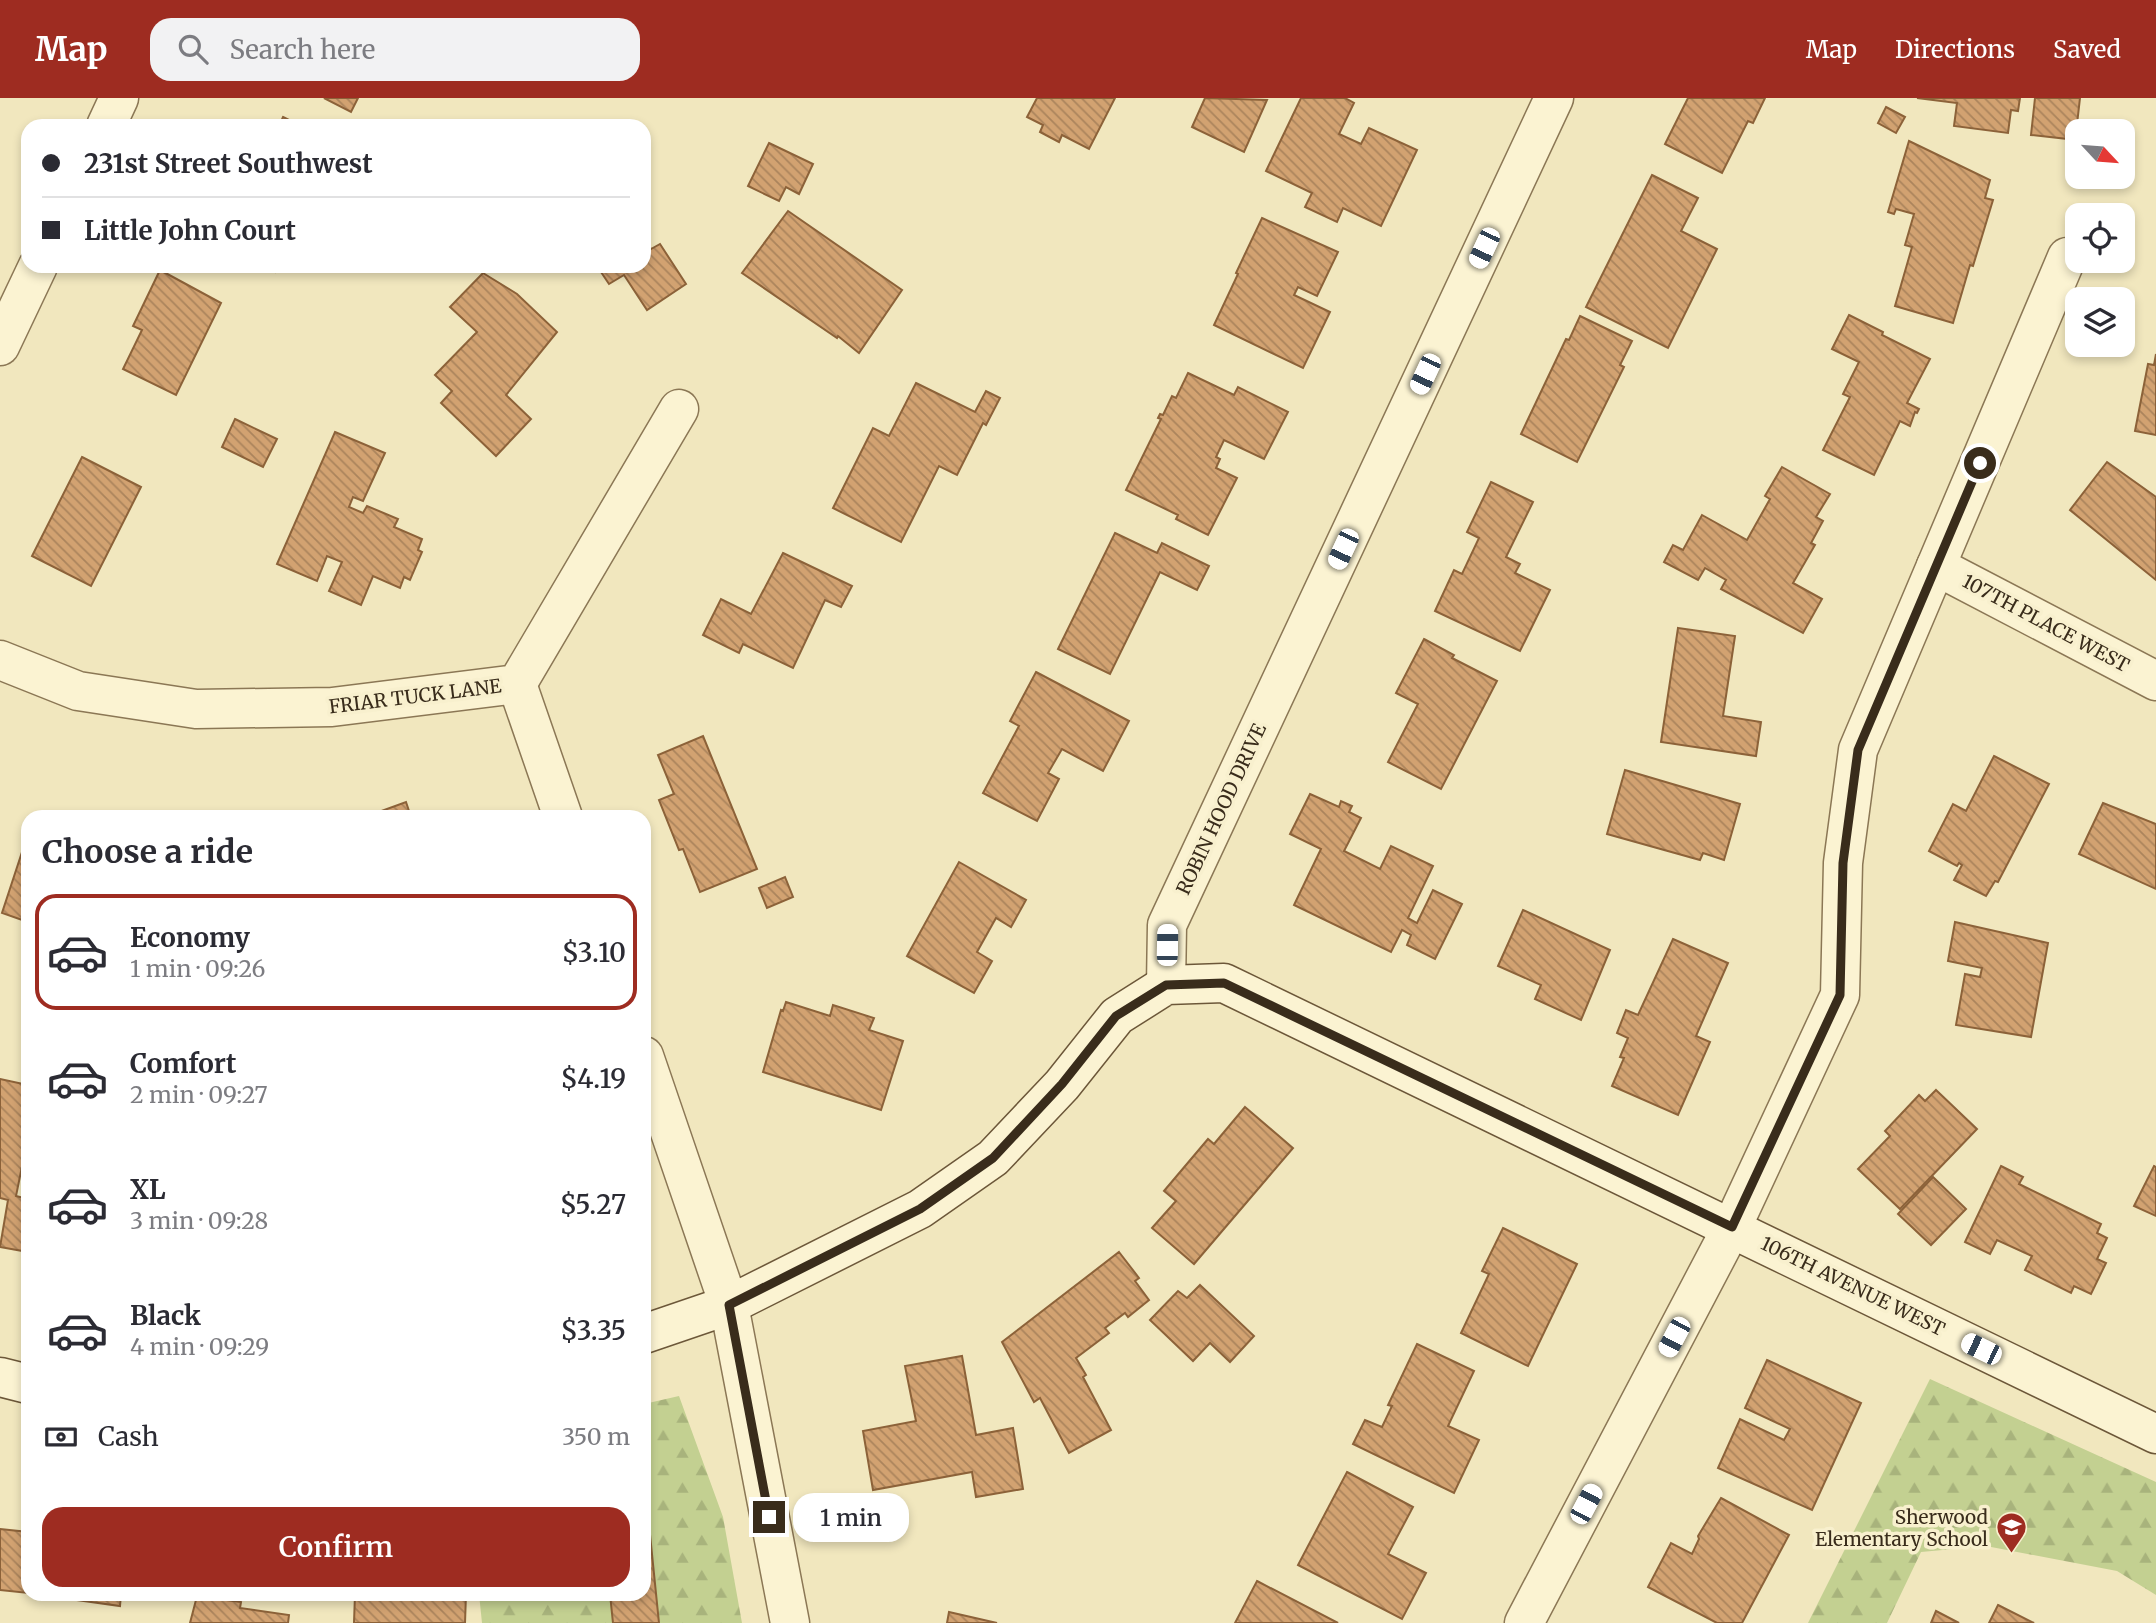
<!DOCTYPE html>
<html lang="en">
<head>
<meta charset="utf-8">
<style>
  :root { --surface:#fff; --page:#f2f2f3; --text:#2b2b33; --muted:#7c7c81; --line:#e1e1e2; --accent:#9e2c21 }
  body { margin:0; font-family:Merriweather,serif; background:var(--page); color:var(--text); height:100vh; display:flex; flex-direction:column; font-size:26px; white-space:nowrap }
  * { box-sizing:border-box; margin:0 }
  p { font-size:23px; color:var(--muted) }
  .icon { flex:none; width:38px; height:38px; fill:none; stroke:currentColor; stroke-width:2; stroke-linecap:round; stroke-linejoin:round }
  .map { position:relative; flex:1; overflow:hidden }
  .sheet { position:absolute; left:21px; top:712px; width:630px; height:791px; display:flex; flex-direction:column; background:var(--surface); border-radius:21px; box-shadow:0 4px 10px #0003 }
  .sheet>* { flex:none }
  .top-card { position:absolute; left:21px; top:21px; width:630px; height:154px; border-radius:21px; box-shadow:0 4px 10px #0003; display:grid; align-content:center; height:154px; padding:0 21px; background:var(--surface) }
  .needle { width:46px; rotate:116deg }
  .tools { position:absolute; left:2065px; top:21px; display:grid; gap:14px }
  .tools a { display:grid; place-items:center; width:70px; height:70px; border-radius:14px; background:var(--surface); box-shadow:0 4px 10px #0003; font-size:35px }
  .end { position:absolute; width:32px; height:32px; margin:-16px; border:9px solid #392c1b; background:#fff; box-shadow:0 0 0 4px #fff }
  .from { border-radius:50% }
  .bubble { position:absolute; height:49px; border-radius:21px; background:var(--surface); box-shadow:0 4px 10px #0003; font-size:23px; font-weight:600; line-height:49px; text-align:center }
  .car { position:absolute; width:21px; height:42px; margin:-21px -10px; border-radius:9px; box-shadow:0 0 5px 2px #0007; background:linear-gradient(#fff 24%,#345 0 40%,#fff 0 76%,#345 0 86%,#fff 0) }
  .top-card b { display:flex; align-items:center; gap:24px; height:66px; font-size:26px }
  .top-card b+b { border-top:2px solid var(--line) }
  .top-card i { width:18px; height:18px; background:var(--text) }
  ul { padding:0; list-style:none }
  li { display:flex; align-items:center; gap:21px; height:116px; margin:0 14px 10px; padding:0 7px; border:4px solid transparent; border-radius:21px }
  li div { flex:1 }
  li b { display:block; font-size:26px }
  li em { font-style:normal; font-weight:600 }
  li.selected { border-color:var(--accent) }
  li>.icon { width:63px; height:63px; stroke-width:1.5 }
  h2 { padding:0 21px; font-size:32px; line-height:84px }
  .pay { display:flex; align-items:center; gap:18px; height:77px; padding:0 21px; font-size:26px }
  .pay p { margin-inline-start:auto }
  .primary-button { display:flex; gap:14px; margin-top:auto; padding:14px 21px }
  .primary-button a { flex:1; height:80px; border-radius:21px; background:var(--accent); color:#fff; font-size:28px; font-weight:600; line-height:80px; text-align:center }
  header { display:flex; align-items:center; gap:42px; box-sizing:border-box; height:98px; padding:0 35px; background:var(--accent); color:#fff }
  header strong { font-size:33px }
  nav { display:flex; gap:38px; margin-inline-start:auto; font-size:24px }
  .search { width:490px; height:63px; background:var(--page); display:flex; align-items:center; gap:18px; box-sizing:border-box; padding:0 24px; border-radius:21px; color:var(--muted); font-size:26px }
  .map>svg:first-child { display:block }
  .forest { fill:url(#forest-firs) }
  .building { fill:url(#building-back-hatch); stroke:#8c6239; stroke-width:2 }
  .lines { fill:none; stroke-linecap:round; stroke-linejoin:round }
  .street-casing { stroke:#8b7755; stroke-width:41 }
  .secondary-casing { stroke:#6c5739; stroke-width:41 }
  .street { stroke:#fbf3d2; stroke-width:38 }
  .secondary { stroke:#fbf3d2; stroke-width:38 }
  .route { stroke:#392c1b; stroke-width:9 }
  .labels { text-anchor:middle; stroke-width:7; stroke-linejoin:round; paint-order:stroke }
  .street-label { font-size:19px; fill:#392c1b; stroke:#f8f0ce }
  .poi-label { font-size:19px; fill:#392c1b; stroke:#f8f0ce; text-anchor:end }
</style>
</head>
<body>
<header>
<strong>Map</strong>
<div class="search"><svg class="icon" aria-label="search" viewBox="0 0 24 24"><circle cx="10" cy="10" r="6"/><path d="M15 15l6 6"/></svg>Search here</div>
<nav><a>Map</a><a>Directions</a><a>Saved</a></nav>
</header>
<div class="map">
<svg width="2156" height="1525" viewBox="0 0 2156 1525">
  <defs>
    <pattern id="forest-firs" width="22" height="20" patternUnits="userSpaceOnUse" patternTransform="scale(1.75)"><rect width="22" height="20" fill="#c3d091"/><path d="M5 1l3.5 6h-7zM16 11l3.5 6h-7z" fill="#a8b37c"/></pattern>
    <pattern id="building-back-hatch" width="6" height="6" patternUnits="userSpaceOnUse" patternTransform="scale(1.75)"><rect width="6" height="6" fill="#d2a271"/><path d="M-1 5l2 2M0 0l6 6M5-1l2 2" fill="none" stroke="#ab845c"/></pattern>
  </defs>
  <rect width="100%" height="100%" fill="#f1e7be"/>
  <g class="forest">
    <polygon points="1930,1281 2156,1384 2156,1497 2117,1473 1986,1448 1921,1454 1887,1525 1808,1525"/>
    <polygon points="679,1298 723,1419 742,1525 482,1525 479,1496 644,1496 644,1306"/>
  </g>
  <g class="building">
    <polygon points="324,0 358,0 351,14"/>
    <polygon points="1037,0 1115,0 1089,51 1062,37 1059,44 1040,34 1043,27 1027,19"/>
    <polygon points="1205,0 1267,2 1244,54 1192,29"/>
    <polygon points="1301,0 1345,0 1354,5 1339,36 1361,46 1369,30 1417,52 1381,128 1343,110 1337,124 1305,109 1312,95 1266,73"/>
    <polygon points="1688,0 1765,0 1753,25 1748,23 1722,75 1665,46"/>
    <polygon points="1917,0 2020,0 2018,13 2011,12 2008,35 1954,28 1957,5"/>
    <polygon points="2035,0 2080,0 2076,35 2077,42 2031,37"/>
    <polygon points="1886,9 1905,19 1896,35 1878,25"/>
    <polygon points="283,19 301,28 279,28"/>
    <polygon points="1909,43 1990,82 1985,100 1993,102 1973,168 1970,167 1953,225 1895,208 1912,149 1905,147 1914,116 1896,111 1894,116 1888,114"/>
    <polygon points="769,45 813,66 799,96 786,89 779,103 748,88"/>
    <polygon points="1652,77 1698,100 1681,133 1717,151 1668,250 1586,209"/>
    <polygon points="788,113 902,192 859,255 838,238 837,240 742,175"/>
    <polygon points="1262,120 1338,154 1317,198 1298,189 1294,197 1330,214 1303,270 1214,227 1238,176 1236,175"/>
    <polygon points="644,141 651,151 660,146 686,186 647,212 624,177 609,186 597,168 644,168"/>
    <polygon points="262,168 278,168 275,174"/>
    <polygon points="160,172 221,205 176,297 123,271 142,232 133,228"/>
    <polygon points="483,175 517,196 557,234 506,297 531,321 496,358 441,305 452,293 435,277 477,234 450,209"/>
    <polygon points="1849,217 1883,234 1882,237 1930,261 1907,305 1919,311 1917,315 1915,314 1910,328 1900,323 1874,377 1823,352 1850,299 1843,296 1859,264 1832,251"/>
    <polygon points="1580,218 1632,243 1620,267 1624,269 1577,364 1521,336 1566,241 1569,242"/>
    <polygon points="2156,256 2156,337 2135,333 2148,266 2154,267"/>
    <polygon points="1188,275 1234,297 1238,289 1288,314 1264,361 1224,342 1216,359 1220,361 1216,370 1237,380 1208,437 1176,421 1178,417 1126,392 1161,321 1158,320 1160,316 1163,317 1172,298 1176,300"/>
    <polygon points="916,285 975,314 986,293 1000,300 986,327 983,325 957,377 939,368 901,444 833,410 873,330 889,338"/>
    <polygon points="235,321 277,341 263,369 222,349"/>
    <polygon points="335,334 385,355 363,403 353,399 349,409 363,415 367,408 398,421 394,429 422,441 418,452 422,454 410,482 404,479 400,490 373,478 361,507 329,493 342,464 327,458 317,483 277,466"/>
    <polygon points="82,359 141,389 91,488 32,458"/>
    <polygon points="2107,364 2156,399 2156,482 2070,412"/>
    <polygon points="1782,369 1830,396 1816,419 1823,423 1811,445 1815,447 1793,485 1822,501 1803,535 1721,491 1726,482 1705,470 1698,482 1664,464 1673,447 1683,452 1702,417 1747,442 1770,401 1765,398"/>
    <polygon points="1491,384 1533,404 1506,459 1520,466 1515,475 1550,492 1520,553 1435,513 1454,472 1462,476 1479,440 1467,434"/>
    <polygon points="1115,435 1157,455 1162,445 1209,468 1197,492 1160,474 1110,576 1058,551"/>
    <polygon points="783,455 852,488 841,509 825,502 793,570 743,546 739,555 703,537 721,501 751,516"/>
    <polygon points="1678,530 1735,538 1723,618 1761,624 1756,658 1661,644"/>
    <polygon points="1424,541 1454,557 1452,560 1497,583 1441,691 1388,664 1418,606 1396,595"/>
    <polygon points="1036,574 1129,623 1103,673 1062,651 1048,675 1059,681 1037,723 983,695 1019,628 1010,623"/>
    <polygon points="703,638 757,771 700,794 683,751 679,752 659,702 674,696 658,657"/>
    <polygon points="1994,658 2049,686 1998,784 1995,783 1986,798 1954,782 1962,767 1959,765 1957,768 1929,753 1953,706 1966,713"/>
    <polygon points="1625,672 1740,706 1724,762 1703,755 1700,762 1607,736"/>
    <polygon points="1310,696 1339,709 1341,703 1352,708 1349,714 1361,720 1344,753 1380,771 1391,748 1433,768 1408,820 1417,825 1433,792 1462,806 1435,861 1407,847 1411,837 1402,832 1391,854 1294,807 1321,751 1290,736"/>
    <polygon points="406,704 411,719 365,719"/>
    <polygon points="2103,705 2156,726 2156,791 2079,756"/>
    <polygon points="23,751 28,753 28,824 2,815"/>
    <polygon points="959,764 1026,802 1011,829 996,820 977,854 992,863 974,895 907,858"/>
    <polygon points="785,779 793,799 767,810 759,790"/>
    <polygon points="1523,812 1610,852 1581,922 1535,901 1541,887 1498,868"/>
    <polygon points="1955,824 2048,845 2031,939 1956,927 1965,876 1980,879 1982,870 1948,863"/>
    <polygon points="1673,841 1728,865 1696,938 1710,944 1678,1017 1612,988 1624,960 1620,959 1628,940 1617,935 1626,912 1638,917"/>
    <polygon points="786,904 830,918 833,907 874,920 869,932 903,943 881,1012 763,974 781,912 783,913"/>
    <polygon points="0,981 28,987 28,1039 16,1098 28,1101 28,1154 0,1149 8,1102 0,1100"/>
    <polygon points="1936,992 1977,1031 1900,1111 1858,1071 1890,1038 1885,1033 1919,997 1925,1003"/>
    <polygon points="1245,1009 1293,1050 1194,1166 1152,1130 1176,1103 1164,1093 1208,1041 1214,1046"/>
    <polygon points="2001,1068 2023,1079 2019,1086 2101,1126 2097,1135 2107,1140 2097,1161 2106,1165 2091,1196 2074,1188 2071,1195 2025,1172 2032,1158 1997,1142 1990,1156 1965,1144"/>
    <polygon points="2154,1068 2156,1069 2156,1118 2134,1108"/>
    <polygon points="1933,1079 1966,1111 1931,1147 1898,1116"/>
    <polygon points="1503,1130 1577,1166 1528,1268 1461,1235 1489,1176 1482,1173"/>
    <polygon points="1119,1154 1139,1180 1135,1183 1149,1202 1128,1219 1125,1215 1105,1230 1109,1235 1076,1260 1086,1277 1083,1279 1111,1332 1069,1355 1040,1300 1034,1304 1002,1244"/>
    <polygon points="1200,1187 1254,1238 1230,1264 1210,1245 1193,1263 1150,1222 1178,1193 1187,1200"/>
    <polygon points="1417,1246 1474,1273 1448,1328 1479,1342 1454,1395 1353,1346 1365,1322 1382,1329 1392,1308 1388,1307"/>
    <polygon points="962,1258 976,1337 1013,1330 1023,1391 976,1399 972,1374 873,1392 863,1333 916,1323 905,1268"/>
    <polygon points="1767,1262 1861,1305 1812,1412 1718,1370 1740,1321 1784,1342 1790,1331 1745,1310"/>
    <polygon points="1347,1374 1413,1409 1388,1456 1426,1475 1402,1521 1298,1467"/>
    <polygon points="1721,1400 1789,1437 1742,1525 1717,1525 1648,1489 1671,1445 1692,1456 1699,1441 1698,1438"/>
    <polygon points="644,1407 647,1407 659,1525 613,1525 610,1496 644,1496"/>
    <polygon points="0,1431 28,1434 28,1495 0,1492"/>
    <polygon points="1257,1483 1338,1525 1235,1525"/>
    <polygon points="34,1496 121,1496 120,1508"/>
    <polygon points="355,1496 466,1496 465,1525 354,1525"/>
    <polygon points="197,1498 241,1504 240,1510 289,1517 288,1525 190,1525"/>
    <polygon points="1998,1507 2034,1525 1989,1525"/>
    <polygon points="1936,1513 1959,1525 1931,1525"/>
    <polygon points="949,1514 997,1525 947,1525"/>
  </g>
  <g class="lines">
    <defs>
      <g id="street">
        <polyline points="106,28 119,0"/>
        <polyline points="0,248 38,168"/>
        <polyline points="1936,468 2156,583"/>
        <polyline points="0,562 78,593 196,611 332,609 517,586 679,311"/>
        <polyline points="517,586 563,719"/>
        <polyline points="1166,887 1167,827 1554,0"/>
        <polyline points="644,958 729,1207 790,1525"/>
        <polyline points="1524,1525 1732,1129 1840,897 1843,765 1858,652 2067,159"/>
      </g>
      <g id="secondary">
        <polyline points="644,1236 729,1207 920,1111 993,1060 1062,987 1117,918 1166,887 1224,885 2156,1336"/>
        <polyline points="0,1279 28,1286"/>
      </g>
    </defs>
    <use href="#street" class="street-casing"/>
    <use href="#secondary" class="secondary-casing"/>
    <use href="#street" class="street"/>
    <use href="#secondary" class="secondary"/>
  </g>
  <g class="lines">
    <polyline class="route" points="769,1419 729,1207 920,1111 993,1060 1062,986 1116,918 1166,887 1224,885 1732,1129 1840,897 1843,765 1858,652 1980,365"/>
  </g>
  <defs>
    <symbol id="school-pin" viewBox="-11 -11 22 30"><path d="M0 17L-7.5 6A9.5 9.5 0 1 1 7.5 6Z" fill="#9e2c21" stroke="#f8f0ce"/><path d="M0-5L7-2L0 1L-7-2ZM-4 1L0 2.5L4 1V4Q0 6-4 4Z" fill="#fff"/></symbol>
  </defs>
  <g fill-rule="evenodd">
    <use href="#school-pin" x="1994" y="1412" width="35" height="47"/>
  </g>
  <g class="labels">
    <g class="street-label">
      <text transform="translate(2046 525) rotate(28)" y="7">107TH PLACE WEST</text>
      <text transform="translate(415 598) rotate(-7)" y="7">FRIAR TUCK LANE</text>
      <text transform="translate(1221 711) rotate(-65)" y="7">ROBIN HOOD DRIVE</text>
      <text transform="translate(1853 1188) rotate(26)" y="7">106TH AVENUE WEST</text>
    </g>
    <g class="poi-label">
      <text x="1988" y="1426">Sherwood<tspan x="1988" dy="22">Elementary School</tspan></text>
    </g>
  </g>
</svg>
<div class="tools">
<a><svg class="needle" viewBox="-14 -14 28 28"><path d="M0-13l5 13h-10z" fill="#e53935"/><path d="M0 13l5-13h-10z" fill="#7c7c81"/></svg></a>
<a><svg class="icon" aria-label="locate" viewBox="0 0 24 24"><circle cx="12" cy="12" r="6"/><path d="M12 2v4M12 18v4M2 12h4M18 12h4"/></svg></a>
<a><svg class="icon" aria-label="layers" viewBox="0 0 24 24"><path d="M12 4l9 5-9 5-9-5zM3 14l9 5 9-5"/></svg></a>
</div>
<i class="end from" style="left:1980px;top:365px"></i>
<i class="end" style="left:769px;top:1419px"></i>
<div class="bubble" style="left:793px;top:1395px;width:116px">1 min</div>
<i class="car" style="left:1484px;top:150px;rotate:205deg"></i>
<i class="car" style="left:1425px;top:276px;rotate:205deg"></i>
<i class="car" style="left:1343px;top:451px;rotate:205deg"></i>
<i class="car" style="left:1167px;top:847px;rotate:1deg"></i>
<i class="car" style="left:1674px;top:1239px;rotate:208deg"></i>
<i class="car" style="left:1981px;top:1251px;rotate:296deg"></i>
<i class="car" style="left:1586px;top:1406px;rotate:28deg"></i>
<div class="top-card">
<b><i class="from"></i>231st Street Southwest</b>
<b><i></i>Little John Court</b>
</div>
<section class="sheet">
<h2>Choose a ride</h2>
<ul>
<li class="selected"><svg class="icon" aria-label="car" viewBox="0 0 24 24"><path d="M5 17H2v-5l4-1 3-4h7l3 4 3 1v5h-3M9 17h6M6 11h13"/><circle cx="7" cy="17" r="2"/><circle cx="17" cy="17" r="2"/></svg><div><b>Economy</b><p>1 min · 09:26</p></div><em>$3.10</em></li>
<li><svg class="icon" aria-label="car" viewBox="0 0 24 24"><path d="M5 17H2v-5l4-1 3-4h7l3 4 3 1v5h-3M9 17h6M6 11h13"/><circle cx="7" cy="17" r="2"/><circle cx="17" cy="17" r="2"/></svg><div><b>Comfort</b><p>2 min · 09:27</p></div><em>$4.19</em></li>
<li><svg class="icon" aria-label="car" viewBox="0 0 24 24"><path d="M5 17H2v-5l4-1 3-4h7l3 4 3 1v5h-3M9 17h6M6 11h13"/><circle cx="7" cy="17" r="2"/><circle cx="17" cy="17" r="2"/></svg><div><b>XL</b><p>3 min · 09:28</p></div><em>$5.27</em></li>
<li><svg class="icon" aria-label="car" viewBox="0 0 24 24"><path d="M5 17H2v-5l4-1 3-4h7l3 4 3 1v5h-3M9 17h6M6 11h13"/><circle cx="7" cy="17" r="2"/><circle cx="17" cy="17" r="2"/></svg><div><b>Black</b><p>4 min · 09:29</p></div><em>$3.35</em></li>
</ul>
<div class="pay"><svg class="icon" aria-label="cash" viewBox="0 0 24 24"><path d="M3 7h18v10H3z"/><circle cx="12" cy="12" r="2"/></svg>Cash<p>350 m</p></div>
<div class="primary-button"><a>Confirm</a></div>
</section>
</div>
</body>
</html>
